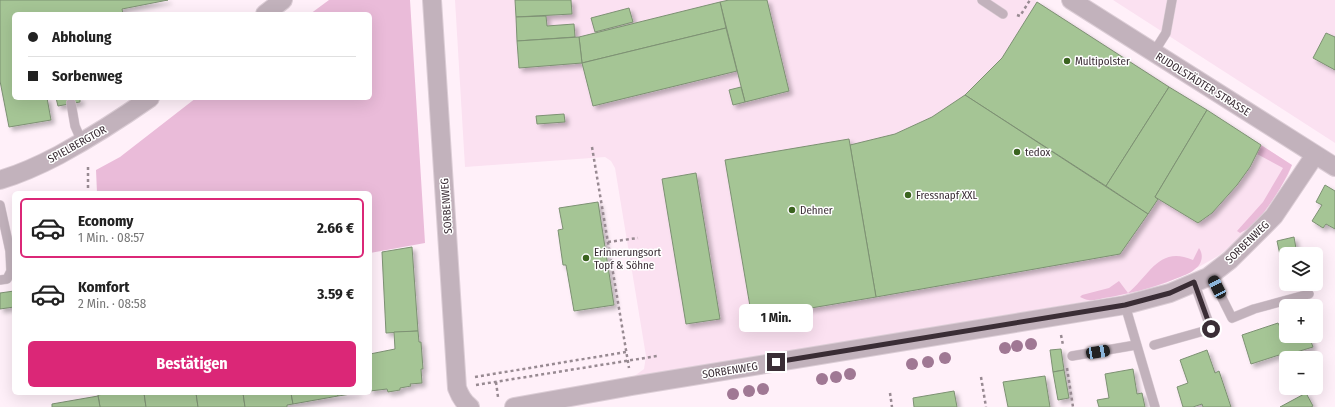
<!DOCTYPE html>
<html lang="de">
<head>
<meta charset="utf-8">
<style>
  :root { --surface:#fff; --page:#f2f2f2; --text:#222; --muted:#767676; --line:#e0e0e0; --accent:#db2777 }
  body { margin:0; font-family:"Fira Sans Condensed",sans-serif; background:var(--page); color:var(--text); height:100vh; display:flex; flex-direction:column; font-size:15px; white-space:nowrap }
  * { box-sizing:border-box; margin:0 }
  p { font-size:13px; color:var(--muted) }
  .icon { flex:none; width:22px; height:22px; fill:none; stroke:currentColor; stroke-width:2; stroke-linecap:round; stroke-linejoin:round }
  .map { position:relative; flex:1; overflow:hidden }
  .drawer { position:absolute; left:12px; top:191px; width:360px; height:204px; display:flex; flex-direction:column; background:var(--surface); border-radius:6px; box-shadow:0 4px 16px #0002 }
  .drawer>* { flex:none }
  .guide { position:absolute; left:12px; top:12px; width:360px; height:88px; border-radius:6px; box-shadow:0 4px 16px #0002; display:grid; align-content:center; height:88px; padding:0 16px; background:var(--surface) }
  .controls { position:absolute; left:1279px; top:247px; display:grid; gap:8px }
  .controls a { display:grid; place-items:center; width:44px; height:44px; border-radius:6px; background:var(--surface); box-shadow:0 4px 16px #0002; font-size:20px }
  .end { position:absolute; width:18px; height:18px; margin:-9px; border:5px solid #3a2d35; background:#fff; box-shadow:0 0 0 2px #fff }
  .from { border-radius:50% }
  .bubble { position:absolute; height:28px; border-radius:6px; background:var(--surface); box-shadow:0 4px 16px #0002; font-size:13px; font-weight:700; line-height:28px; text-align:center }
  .car { position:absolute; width:12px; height:24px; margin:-12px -6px; border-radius:5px; box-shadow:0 0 3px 1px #0007; background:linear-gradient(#222 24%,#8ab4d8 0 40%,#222 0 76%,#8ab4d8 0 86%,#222 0) }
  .guide b { display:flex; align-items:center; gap:14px; height:38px; font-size:15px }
  .guide b+b { border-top:1px solid var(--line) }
  .guide i { width:10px; height:10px; background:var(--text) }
  ul { padding:7px 0 0; list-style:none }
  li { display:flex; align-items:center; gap:12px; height:60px; margin:0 8px 6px; padding:0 8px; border:2px solid transparent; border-radius:6px }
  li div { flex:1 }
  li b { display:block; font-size:15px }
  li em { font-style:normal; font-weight:700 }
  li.active { border-color:var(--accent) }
  li>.icon { width:36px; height:36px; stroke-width:1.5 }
  .primary-button { display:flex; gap:8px; margin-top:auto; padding:8px 16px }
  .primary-button a { flex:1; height:46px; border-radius:6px; background:var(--accent); color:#fff; font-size:16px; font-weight:700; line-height:46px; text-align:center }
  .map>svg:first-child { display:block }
  .built { fill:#fbe1f1 }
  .green { fill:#eabbd9 }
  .building { fill:#a5c595; stroke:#7d9173; filter:url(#shadow) }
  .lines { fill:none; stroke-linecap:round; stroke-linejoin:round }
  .service-casing { stroke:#dccdd6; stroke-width:10 }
  .minor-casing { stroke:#dccdd6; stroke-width:20 }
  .path { stroke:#988a92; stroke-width:2.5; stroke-dasharray:3 3; stroke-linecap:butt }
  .service { stroke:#c2b2bc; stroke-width:9 }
  .minor { stroke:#c2b2bc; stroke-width:18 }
  .tree { fill:#a07894 }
  .route { stroke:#3a2d35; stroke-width:5 }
  .poi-dot { fill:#3a631f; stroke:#fff; stroke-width:1.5 }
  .labels { text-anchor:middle; stroke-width:3; stroke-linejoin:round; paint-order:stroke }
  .poi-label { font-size:11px; fill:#3a2d35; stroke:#fff; text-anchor:start }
  .street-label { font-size:11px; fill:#3a2d35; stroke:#fff }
</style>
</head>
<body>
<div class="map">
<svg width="1335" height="407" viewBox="0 0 1335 407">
  <defs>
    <filter id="shadow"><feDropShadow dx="3.5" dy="3.5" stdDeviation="2" flood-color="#0004"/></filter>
  </defs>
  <rect width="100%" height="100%" fill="#fff0f9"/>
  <g class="built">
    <polygon points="455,0 1035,0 1292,165 1288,176 1275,196 1250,228 1236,242 1218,256 1195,269 1166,283 1148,289 1113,297 633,377 644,369 646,356 615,168 611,161 605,157 465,167"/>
    <polygon points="1113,0 1335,0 1335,143 1332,141"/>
  </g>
  <g class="green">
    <polygon points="329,0 410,0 425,243 370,253 370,193 97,193 96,170 120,157 196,98 370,98 370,14 310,14"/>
    <path d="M 1261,145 L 1292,165 C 1284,184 1266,213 1251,227 C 1248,229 1243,231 1240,233 L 1237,231 L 1263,202 L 1283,168 L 1257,154 Z"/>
    <path d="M 1199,248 C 1204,255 1202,264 1195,269 C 1190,274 1182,276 1175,279 C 1152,288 1129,294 1104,298 C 1099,299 1093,301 1089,300 C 1086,300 1083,298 1080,297 L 1082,295 L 1109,288 L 1119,281 L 1128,293 C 1150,275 1159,245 1193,260 Z"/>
  </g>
  <g class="building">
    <polygon points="0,0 168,0 122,9 123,14 14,14 14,98 47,98 51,120 9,127 0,81"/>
    <polygon points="515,0 571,0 572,14 516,17"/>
    <polygon points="729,0 767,0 789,91 745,102 720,2"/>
    <polygon points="720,2 726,28 582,63 579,37"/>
    <polygon points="1037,2 1169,87 1106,186 965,95 1002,58"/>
    <polygon points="629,8 633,22 595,32 591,18"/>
    <polygon points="546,16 547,26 574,24 575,37 517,41 516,17"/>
    <polygon points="726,28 737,71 593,106 582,63"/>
    <polygon points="1326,33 1335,37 1335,70 1313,58"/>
    <polygon points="579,37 582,63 519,68 517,41"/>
    <polygon points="741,87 745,102 733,105 729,90"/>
    <polygon points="1169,87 1207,110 1155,197 1158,199 1148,214 1106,186"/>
    <polygon points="965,95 1148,214 1120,254 876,297 850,145 895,134 932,117"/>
    <polygon points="56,98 80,98 80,102 58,106"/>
    <polygon points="1207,110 1261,145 1250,167 1237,185 1212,213 1198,223 1155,197"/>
    <polygon points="564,114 565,122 537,124 536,116"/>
    <polygon points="849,139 876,297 752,318 725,160"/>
    <polygon points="696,173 720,319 686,324 662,179"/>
    <polygon points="1325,185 1335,191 1335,229 1326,224 1323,228 1312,221 1322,205 1316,202"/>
    <polygon points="598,202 614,305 574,311 566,265 563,265 558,230 563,229 559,208"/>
    <polygon points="1294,237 1297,254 1286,254 1286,269 1283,269 1277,241"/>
    <polygon points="412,247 418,331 386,333 382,252"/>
    <polygon points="14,291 14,307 0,309 0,293"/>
    <polygon points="1278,323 1280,327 1286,325 1286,336 1309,336 1313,347 1280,357 1279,355 1251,364 1242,335"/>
    <polygon points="418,331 419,342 421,342 423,369 421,369 422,383 410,384 411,386 400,388 400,390 388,392 387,389 370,391 370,354 395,349 394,332"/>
    <polygon points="1061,349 1064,370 1053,372 1050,350"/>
    <polygon points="1207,350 1215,373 1219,371 1231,407 1203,407 1202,404 1193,407 1183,407 1177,387 1188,383 1180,360"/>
    <polygon points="1133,369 1137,394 1142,393 1145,407 1099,407 1097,400 1109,398 1105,374"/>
    <polygon points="1064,370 1069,398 1058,400 1053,372"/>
    <polygon points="1045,376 1050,407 1008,407 1003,382"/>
    <polygon points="954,391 957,407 914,407 913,398"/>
    <polygon points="110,393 144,393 146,407 100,407 98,395"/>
    <polygon points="144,393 196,393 198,407 146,407"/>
    <polygon points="196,393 243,393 245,407 198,407"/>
    <polygon points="243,393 291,393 293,404 287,405 287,407 245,407"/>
    <polygon points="291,393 337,393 338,396 293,404"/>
    <polygon points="337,393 358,393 338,396"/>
    <polygon points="1306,393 1313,406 1311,407 1280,407"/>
    <polygon points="98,396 100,407 52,407 52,404"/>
  </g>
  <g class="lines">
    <defs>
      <g id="service">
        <polyline points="982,0 1003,14"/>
        <polyline points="1154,52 1166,33 1172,0"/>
        <polyline points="71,103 75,126 82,142"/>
        <polyline points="0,205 10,251 11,271 7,279 0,280"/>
        <polyline points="1210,274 1232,318 1254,309 1309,294"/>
        <polyline points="1125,305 1155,407"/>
        <polyline points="1154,345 1211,329 1194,282"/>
        <polyline points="1072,356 1136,345"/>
      </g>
      <g id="minor">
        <path d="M 432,0 L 457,388 C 460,396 463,402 470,407"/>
        <polyline points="1071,0 1335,167"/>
        <polyline points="265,14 283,0"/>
        <path d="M 0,180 C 20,174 40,165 59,155 C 90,138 120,119 150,98"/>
        <polyline points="514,407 632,386 1125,305 1170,293 1208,277 1230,260 1274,216 1315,155"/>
      </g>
    </defs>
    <use href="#service" class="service-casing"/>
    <use href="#minor" class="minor-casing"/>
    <g class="path">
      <polyline points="1017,15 1020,16 1030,0"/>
      <polyline points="592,147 629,368"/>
      <polyline points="88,167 88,193"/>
      <polyline points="608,242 638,238"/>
      <polyline points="1061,335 1063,345"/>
      <polyline points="1067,368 1073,407"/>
      <polyline points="475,377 626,352"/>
      <polyline points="981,377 986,407"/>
      <polyline points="496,382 498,397"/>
      <polyline points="476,385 657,356"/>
      <polyline points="890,393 892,407"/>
    </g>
    <use href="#service" class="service"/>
    <use href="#minor" class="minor"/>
  </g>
  <g class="tree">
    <circle cx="1031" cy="344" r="6"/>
    <circle cx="1017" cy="346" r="6"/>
    <circle cx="1005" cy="348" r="6"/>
    <circle cx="945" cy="358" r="6"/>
    <circle cx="928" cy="362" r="6"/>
    <circle cx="912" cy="364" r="6"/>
    <circle cx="850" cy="374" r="6"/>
    <circle cx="836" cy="377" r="6"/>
    <circle cx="822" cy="379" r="6"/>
    <circle cx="763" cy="389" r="6"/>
    <circle cx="749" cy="391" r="6"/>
    <circle cx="733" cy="394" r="6"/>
  </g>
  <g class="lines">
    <polyline class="route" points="776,362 1125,305 1170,293 1194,282 1211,329"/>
  </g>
  <g class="poi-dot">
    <circle cx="1067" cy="61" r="4"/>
    <circle cx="1017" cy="152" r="4"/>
    <circle cx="908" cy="195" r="4"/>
    <circle cx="792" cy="210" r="4"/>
    <circle cx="586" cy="258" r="4"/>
  </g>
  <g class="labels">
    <g class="poi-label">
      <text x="1075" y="65">Multipolster</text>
      <text x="1025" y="156">tedox</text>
      <text x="916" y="199">Fressnapf XXL</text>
      <text x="800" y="214">Dehner</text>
      <text x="594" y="256">Erinnerungsort<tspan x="594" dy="13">Topf &amp; Söhne</tspan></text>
    </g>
    <g class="street-label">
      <text transform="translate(1203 84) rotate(32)" y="4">RUDOLSTÄDTER STRASSE</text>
      <text transform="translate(77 144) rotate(-29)" y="4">SPIELBERGTOR</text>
      <text transform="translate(446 206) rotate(-94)" y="4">SORBENWEG</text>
      <text transform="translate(1247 242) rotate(-44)" y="4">SORBENWEG</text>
      <text transform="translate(730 370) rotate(-9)" y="4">SORBENWEG</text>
    </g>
  </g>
</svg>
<div class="controls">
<a><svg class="icon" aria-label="layers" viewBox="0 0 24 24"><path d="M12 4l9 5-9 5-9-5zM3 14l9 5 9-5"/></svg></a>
<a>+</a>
<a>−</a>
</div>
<i class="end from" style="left:1211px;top:329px"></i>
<i class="end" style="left:776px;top:362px"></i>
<div class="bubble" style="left:739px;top:304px;width:74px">1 Min.</div>
<i class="car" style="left:1217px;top:287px;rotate:333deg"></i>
<i class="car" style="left:1098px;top:352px;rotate:80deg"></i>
<div class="guide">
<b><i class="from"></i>Abholung</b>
<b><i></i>Sorbenweg</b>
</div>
<section class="drawer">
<ul>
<li class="active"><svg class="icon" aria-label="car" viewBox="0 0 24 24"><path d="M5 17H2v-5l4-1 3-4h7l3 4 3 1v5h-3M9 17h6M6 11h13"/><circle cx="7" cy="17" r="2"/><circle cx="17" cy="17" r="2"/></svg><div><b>Economy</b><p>1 Min. · 08:57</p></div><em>2.66 €</em></li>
<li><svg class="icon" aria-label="car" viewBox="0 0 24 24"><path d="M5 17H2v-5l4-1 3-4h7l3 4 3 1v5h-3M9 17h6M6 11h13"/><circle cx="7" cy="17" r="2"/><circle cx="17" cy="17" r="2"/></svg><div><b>Komfort</b><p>2 Min. · 08:58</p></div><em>3.59 €</em></li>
</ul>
<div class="primary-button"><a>Bestätigen</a></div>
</section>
</div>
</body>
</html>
